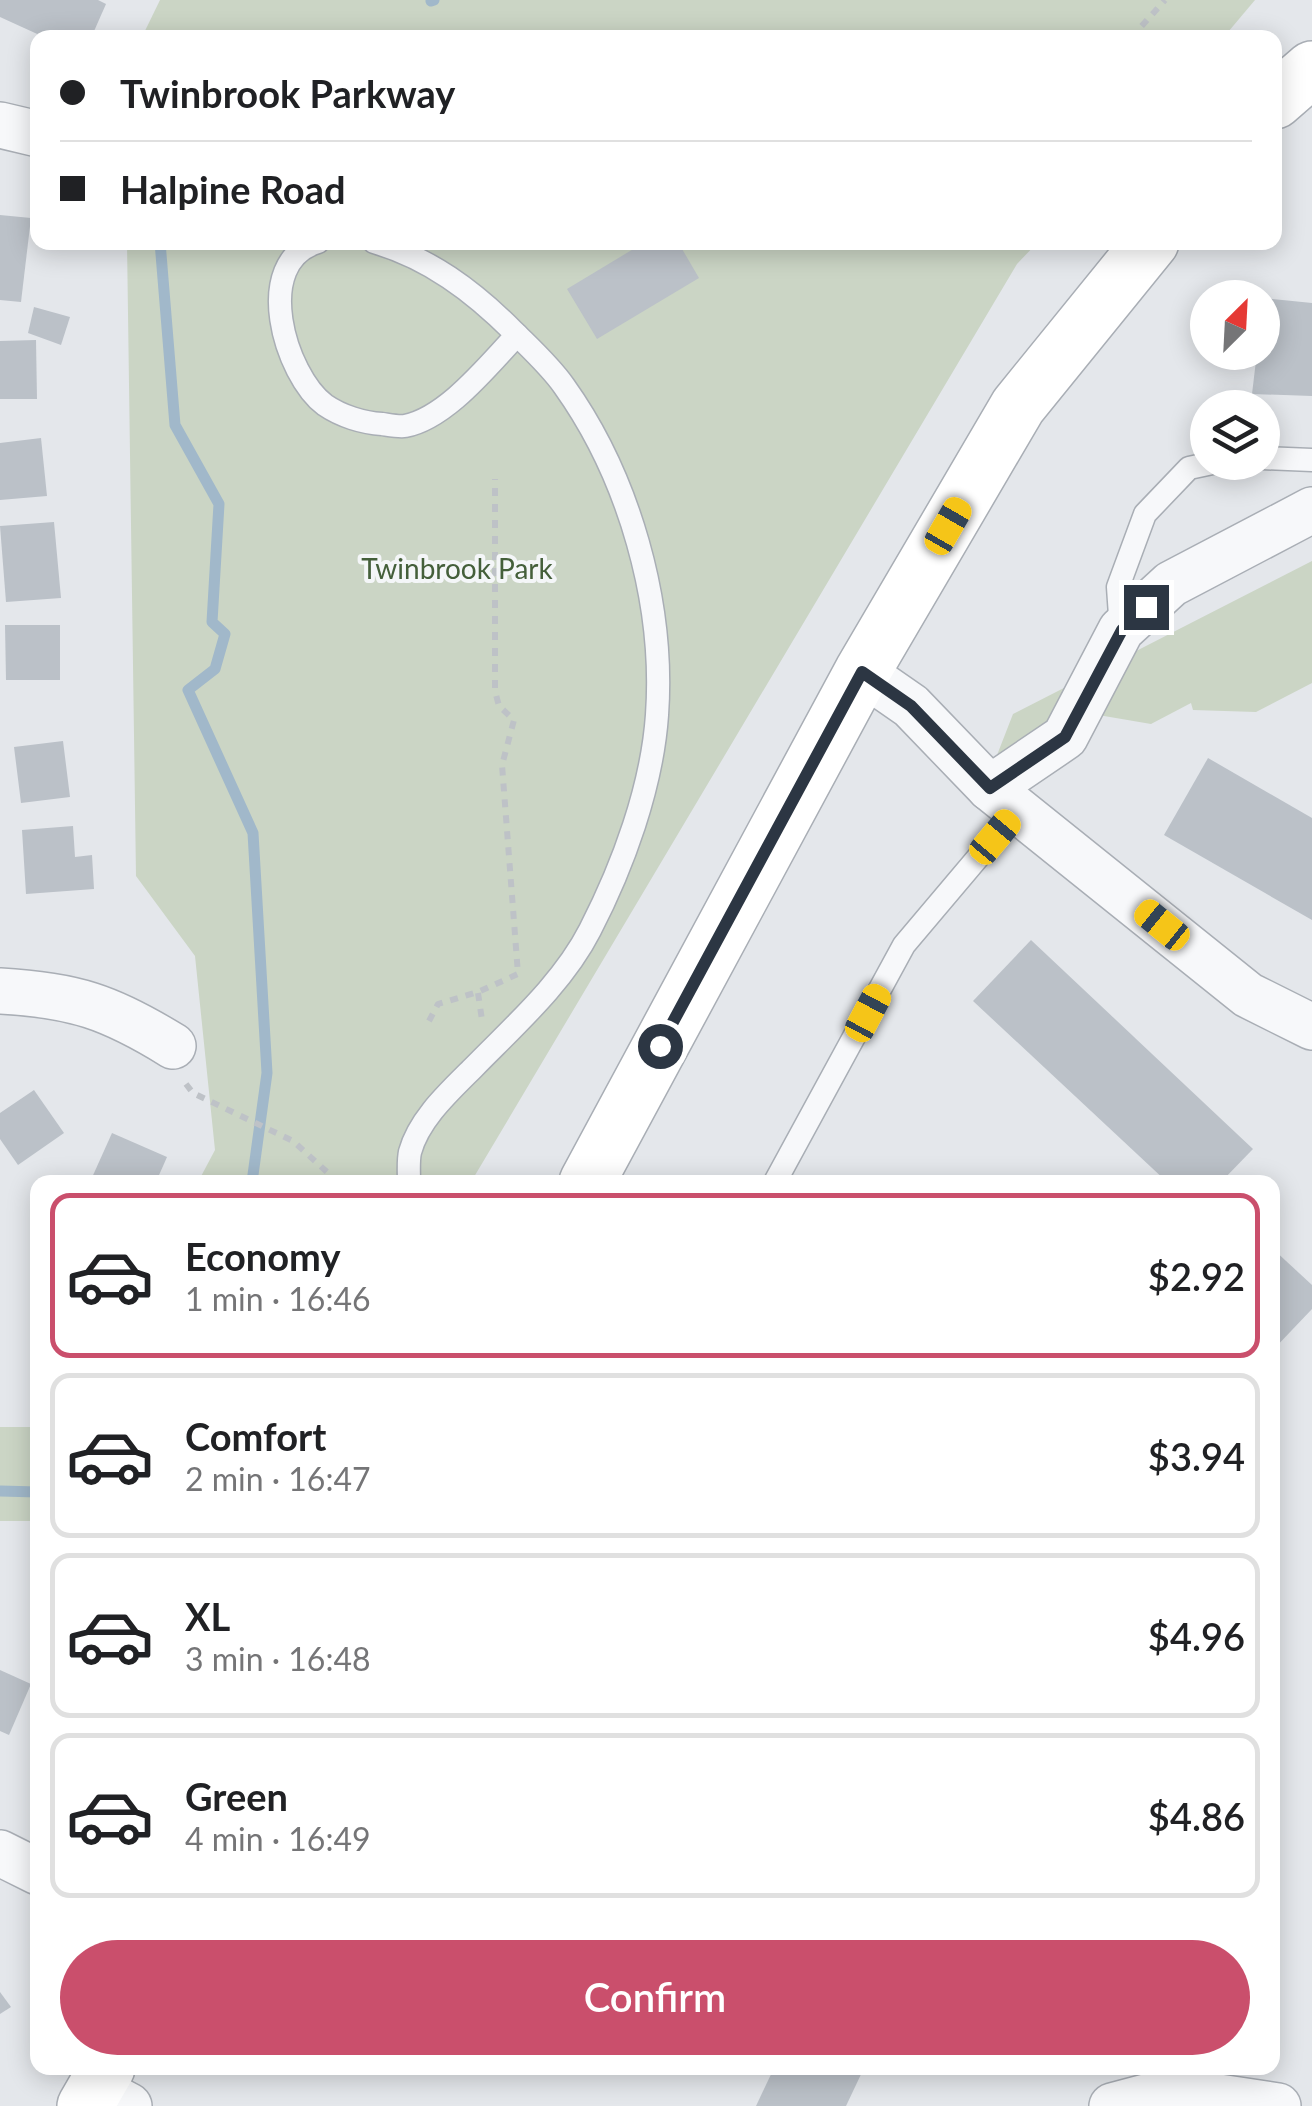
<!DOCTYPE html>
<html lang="en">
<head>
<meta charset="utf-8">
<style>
  :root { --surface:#fff; --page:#f6f6f6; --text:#202124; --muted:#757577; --line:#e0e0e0; --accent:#ca4f6c }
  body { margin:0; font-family:Lato,sans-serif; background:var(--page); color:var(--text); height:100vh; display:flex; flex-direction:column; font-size:38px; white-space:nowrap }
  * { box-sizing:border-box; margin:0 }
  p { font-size:32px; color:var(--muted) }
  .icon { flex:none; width:55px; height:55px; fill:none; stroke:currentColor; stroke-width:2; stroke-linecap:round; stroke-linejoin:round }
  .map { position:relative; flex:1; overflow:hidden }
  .sheet { position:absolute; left:30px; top:1175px; width:1250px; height:900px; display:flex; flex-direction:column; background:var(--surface); border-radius:20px; box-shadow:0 5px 25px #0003 }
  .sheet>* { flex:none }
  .guide { position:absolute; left:30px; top:30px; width:1252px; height:220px; border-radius:20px; box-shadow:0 5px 25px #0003; display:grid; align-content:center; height:220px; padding:0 30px; background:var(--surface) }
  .needle { width:65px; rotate:24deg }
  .tools { position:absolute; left:1190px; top:280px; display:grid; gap:20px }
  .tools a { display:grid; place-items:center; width:90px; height:90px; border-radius:50%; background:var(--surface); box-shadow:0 5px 25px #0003; font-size:50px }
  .end { position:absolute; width:45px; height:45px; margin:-22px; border:12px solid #2c3643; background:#fff; box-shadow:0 0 0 5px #fff }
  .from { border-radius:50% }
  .car { position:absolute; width:30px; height:60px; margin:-30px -15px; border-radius:12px; box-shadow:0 0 8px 2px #0007; background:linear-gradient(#f5c518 24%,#345 0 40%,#f5c518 0 76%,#345 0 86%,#f5c518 0) }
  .guide b { display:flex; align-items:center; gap:35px; height:95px; font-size:38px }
  .guide b+b { border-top:2px solid var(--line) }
  .guide i { width:25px; height:25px; background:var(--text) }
  ul { padding:18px 0 0; list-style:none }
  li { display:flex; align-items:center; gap:30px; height:165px; margin:0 20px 15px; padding:0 10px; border:5px solid var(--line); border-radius:20px }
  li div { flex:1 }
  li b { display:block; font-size:38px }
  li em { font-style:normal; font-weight:600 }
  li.on { border-color:var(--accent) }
  li>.icon { width:90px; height:90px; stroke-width:1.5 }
  .button { display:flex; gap:20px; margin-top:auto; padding:20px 30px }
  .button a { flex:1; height:115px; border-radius:60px; background:var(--accent); color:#fff; font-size:40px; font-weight:600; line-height:115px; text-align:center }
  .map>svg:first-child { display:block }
  .green { fill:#cbd5c5 }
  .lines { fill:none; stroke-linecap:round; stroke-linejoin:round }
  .stream { stroke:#a1b8ca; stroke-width:11 }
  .building { fill:#bbc1c8 }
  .service-casing { stroke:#a9aeb5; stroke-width:25 }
  .minor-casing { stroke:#a9aeb5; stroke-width:48 }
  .secondary-casing { stroke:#a9aeb5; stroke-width:58 }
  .path { stroke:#bec2c7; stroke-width:6; stroke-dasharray:8 8; stroke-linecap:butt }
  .service { stroke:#f7f8fa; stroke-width:22 }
  .minor { stroke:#f7f8fa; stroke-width:45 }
  .secondary { stroke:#fff; stroke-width:55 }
  .route { stroke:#2c3643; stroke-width:12 }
  .labels { text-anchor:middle; stroke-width:8; stroke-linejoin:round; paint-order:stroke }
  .park-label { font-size:28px; fill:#445f3a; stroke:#f4f6f8 }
</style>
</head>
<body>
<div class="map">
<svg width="1312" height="2106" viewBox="0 0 1312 2106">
  <rect width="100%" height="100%" fill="#e4e7eb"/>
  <g class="green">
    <polygon points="160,0 1255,0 1223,38 142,37"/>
    <polygon points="127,243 1037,243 1017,264 471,1182 290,1182 285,1179 283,1182 198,1182 215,1150 195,956 136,876"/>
    <polygon points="1312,561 1312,683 1256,712 1193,710 1191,703 1151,724 1063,709 992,768 1013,714"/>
    <rect x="0" y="1427" width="37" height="94"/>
  </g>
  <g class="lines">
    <g class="stream">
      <polyline points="431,1 434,0"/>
      <polyline points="160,242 175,425 219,504 212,622 225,634 215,669 188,690 253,833 267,1073 252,1182"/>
      <polyline points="0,1491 38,1492"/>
    </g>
  </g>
  <g class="building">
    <polygon points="0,0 98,0 106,4 91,38 46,38 0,17"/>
    <polygon points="0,215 31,218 21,302 0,300"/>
    <polygon points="645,242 678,242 699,278 597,339 567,289"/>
    <polygon points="1263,298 1312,303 1312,396 1252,394 1257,352 1262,352"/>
    <polygon points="34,307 70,317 61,345 28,333"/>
    <polygon points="36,340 37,399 0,399 0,341"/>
    <polygon points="41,438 47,496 0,500 0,443"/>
    <polygon points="54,522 61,598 6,602 0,526"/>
    <polygon points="5,625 60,625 60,680 6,680"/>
    <polygon points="63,741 70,797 21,803 14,747"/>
    <polygon points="1208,758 1312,818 1312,920 1164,835"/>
    <polygon points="73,826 75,857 92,855 94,889 26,894 22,830"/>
    <polygon points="1031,940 1253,1149 1221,1182 1167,1182 973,1001"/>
    <polygon points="34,1090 64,1133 18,1165 0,1139 0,1113"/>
    <polygon points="112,1133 167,1157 156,1182 90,1182"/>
    <polygon points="1272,1248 1312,1285 1312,1309 1272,1351"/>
    <polygon points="0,1670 31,1684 9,1735 0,1731"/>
    <polygon points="0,1992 11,2007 0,2014"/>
    <polygon points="774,2068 864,2068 846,2106 756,2106"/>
  </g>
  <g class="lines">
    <defs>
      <g id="service">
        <path d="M 318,242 C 251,262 285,375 325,405 C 341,416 363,423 382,424 C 389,425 399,427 405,426 C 447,418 489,364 517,335"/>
        <path d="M 374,242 C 429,258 473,291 513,331 C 530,348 550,366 564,386 C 629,477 665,603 657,715 C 652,787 623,866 590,930 C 563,983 514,1026 473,1068 C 449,1092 419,1119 410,1152 C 408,1161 409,1173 409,1182"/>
        <polyline points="1262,458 1312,460"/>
        <polyline points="1121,630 1118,587 1145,514 1189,468 1217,462"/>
        <polyline points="775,1182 904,945 1018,810"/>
      </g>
      <g id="minor">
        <polyline points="0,125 38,134"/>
        <polyline points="862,672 911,706 990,788 1248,995 1312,1027"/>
        <polyline points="990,788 1065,737 1121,630 1171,584 1312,510"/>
        <path d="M 0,991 C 74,995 110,1007 173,1046"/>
        <polyline points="0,1853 38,1872"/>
        <polyline points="95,2088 129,2106"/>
        <polyline points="1112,2106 1172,2090 1278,2106"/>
      </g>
      <g id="secondary">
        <polyline points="1275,101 1312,69"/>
        <polyline points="587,1182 862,672 1018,406 1151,242"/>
        <polyline points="85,2106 107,2068"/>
      </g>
    </defs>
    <use href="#service" class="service-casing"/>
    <use href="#minor" class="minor-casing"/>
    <use href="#secondary" class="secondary-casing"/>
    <g class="path">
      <polyline points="1131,38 1165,0"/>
      <polyline points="478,993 482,1020"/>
      <polyline points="429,1021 438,1004 478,992 518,974 502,765 514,720 499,706 495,691 495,479"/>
      <polyline points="186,1084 193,1093 293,1141 338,1182"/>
    </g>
    <use href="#service" class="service"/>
    <use href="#minor" class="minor"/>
    <use href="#secondary" class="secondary"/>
  </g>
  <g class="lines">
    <polyline class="route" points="660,1046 862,672 911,706 990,788 1065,737 1122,630 1146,607"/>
  </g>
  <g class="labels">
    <g class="park-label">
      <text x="457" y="579">Twinbrook Park</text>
    </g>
  </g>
</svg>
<div class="tools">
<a><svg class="needle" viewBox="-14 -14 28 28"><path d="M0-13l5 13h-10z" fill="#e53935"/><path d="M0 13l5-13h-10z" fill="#757577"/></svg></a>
<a><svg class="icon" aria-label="layers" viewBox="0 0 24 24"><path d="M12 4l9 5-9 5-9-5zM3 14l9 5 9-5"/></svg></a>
</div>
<i class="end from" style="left:660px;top:1046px"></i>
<i class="end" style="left:1146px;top:607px"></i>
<i class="car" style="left:948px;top:526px;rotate:30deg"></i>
<i class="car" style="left:995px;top:837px;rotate:40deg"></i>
<i class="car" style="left:1162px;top:925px;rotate:309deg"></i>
<i class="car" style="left:868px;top:1013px;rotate:28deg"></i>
<div class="guide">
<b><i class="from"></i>Twinbrook Parkway</b>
<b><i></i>Halpine Road</b>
</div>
<section class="sheet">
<ul>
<li class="on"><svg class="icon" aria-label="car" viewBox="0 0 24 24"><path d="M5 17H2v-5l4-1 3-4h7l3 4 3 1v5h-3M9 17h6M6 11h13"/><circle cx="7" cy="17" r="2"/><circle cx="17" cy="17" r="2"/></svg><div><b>Economy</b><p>1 min · 16:46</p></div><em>$2.92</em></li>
<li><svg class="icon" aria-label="car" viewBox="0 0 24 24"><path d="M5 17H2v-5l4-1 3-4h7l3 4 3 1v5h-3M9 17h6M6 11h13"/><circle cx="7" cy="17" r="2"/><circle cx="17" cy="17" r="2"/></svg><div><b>Comfort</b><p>2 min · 16:47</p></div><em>$3.94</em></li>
<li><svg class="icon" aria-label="car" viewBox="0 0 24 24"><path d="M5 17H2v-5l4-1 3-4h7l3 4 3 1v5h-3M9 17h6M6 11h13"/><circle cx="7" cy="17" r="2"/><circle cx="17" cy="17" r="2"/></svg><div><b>XL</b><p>3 min · 16:48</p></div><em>$4.96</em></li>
<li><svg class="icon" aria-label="car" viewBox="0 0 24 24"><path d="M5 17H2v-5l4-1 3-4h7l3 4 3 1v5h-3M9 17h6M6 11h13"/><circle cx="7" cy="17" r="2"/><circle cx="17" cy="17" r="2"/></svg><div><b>Green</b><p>4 min · 16:49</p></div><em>$4.86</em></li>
</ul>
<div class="button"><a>Confirm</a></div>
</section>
</div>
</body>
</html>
